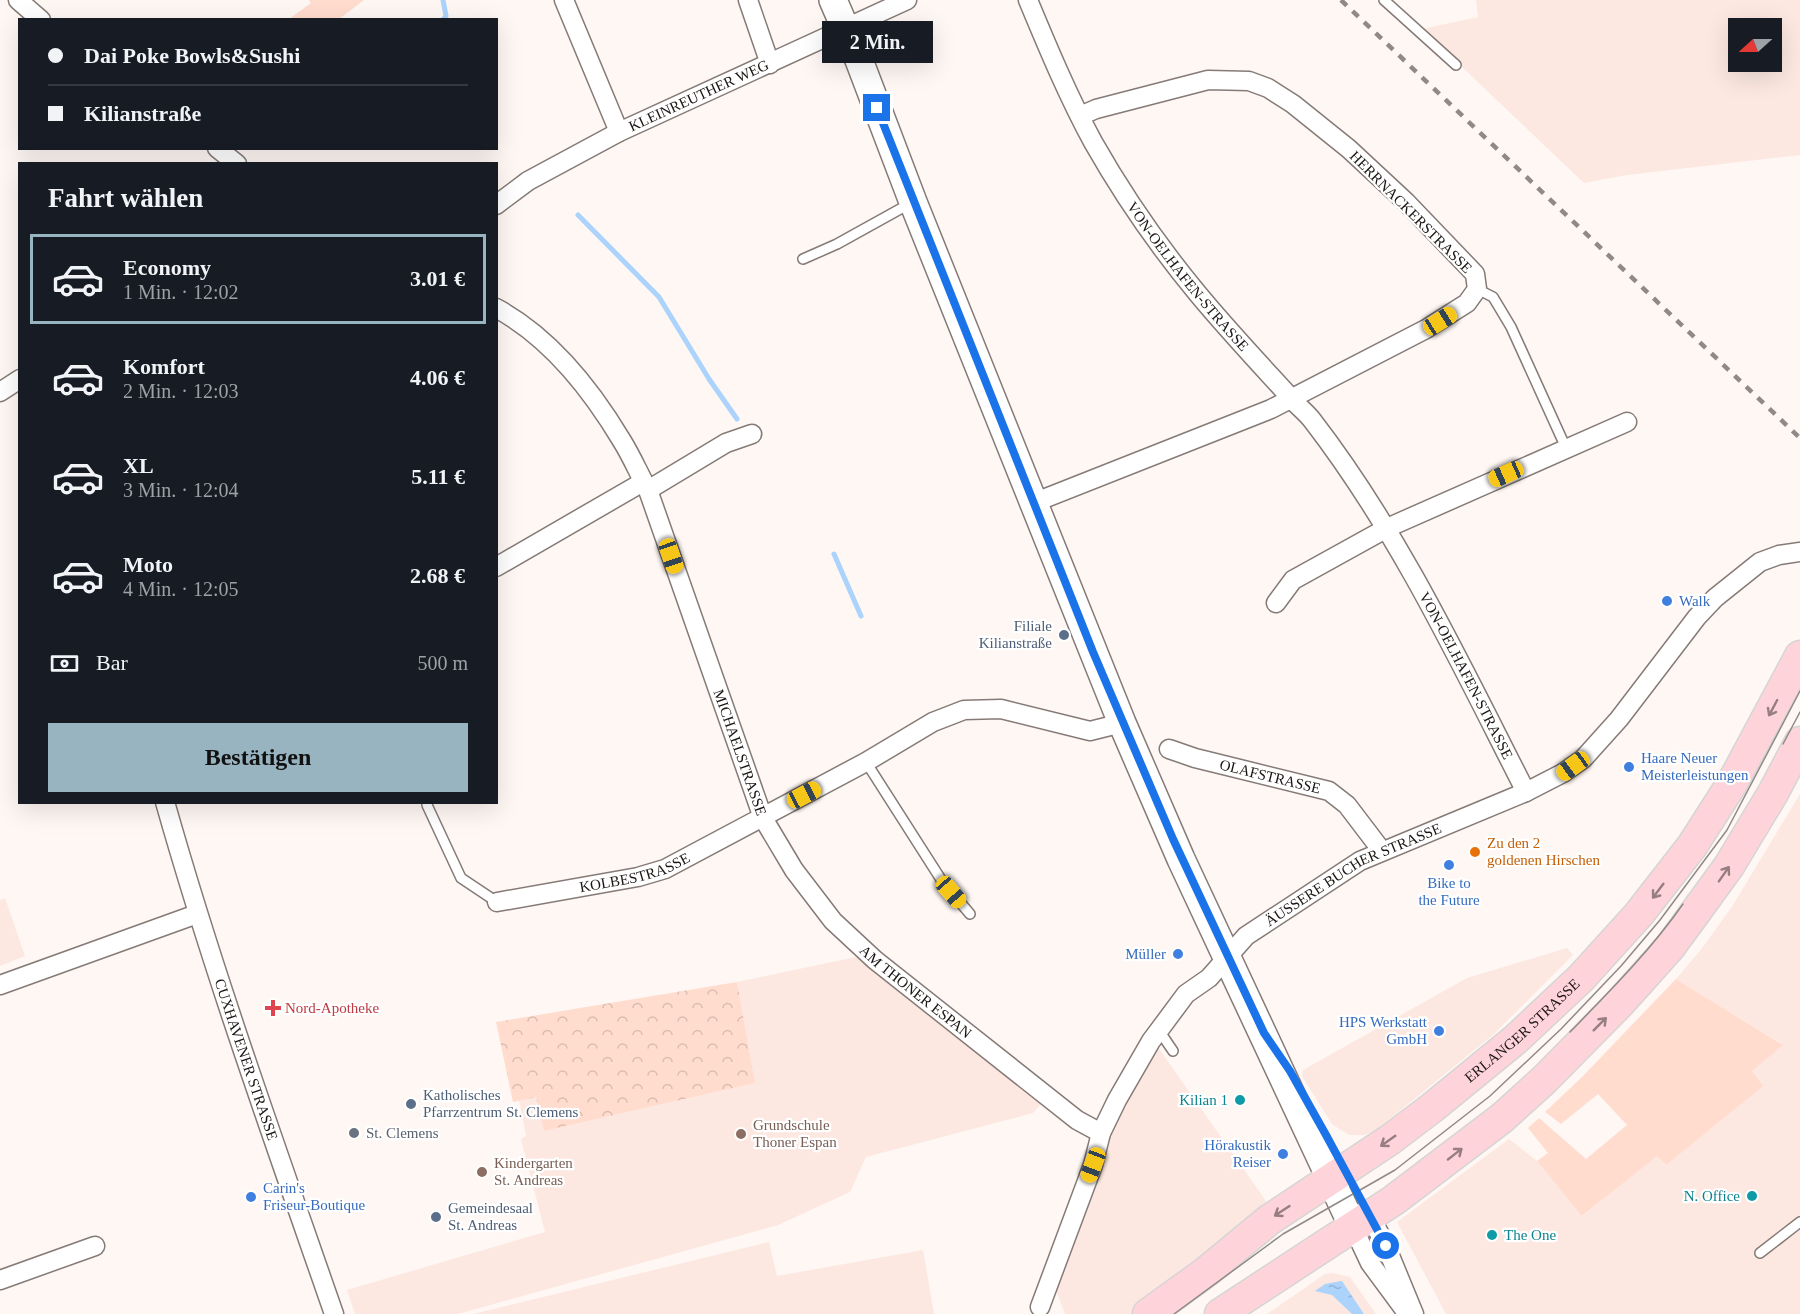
<!DOCTYPE html>
<html lang="de">
<head>
<meta charset="utf-8">
<style>
  :root { --surface:#171b24; --page:#20242c; --text:#f1f3f6; --muted:#9ea1a6; --line:#363941; --accent:#97b4c0 }
  body { margin:0; font-family:Georgia,serif; background:var(--page); color:var(--text); height:100vh; display:flex; flex-direction:column; font-size:22px; white-space:nowrap }
  * { box-sizing:border-box; margin:0 }
  p { font-size:20px; color:var(--muted) }
  .icon { flex:none; width:33px; height:33px; fill:none; stroke:currentColor; stroke-width:2; stroke-linecap:round; stroke-linejoin:round }
  .map { position:relative; flex:1; overflow:hidden }
  .details { position:absolute; left:18px; top:162px; width:480px; height:642px; display:flex; flex-direction:column; background:var(--surface); border-radius:0px; box-shadow:0 6px 24px #0002 }
  .details>* { flex:none }
  .banner { position:absolute; left:18px; top:18px; width:480px; height:132px; border-radius:0px; box-shadow:0 6px 24px #0002; display:grid; align-content:center; height:132px; padding:0 30px; background:var(--surface) }
  .needle { width:39px; rotate:249deg }
  .controls { position:absolute; left:1728px; top:18px; display:grid; gap:12px }
  .controls a { display:grid; place-items:center; width:54px; height:54px; border-radius:0px; background:var(--surface); box-shadow:0 6px 24px #0002; font-size:30px }
  .end { position:absolute; width:27px; height:27px; margin:-14px; border:8px solid #1a73e8; background:#fff; box-shadow:0 0 0 3px #fff }
  .from { border-radius:50% }
  .bubble { position:absolute; height:42px; border-radius:0px; background:var(--surface); box-shadow:0 6px 24px #0002; font-size:20px; font-weight:800; line-height:42px; text-align:center }
  .car { position:absolute; width:18px; height:36px; margin:-18px -9px; border-radius:8px; box-shadow:0 0 4px 2px #0007; background:linear-gradient(#f5c518 24%,#345 0 40%,#f5c518 0 76%,#345 0 86%,#f5c518 0) }
  .banner b { display:flex; align-items:center; gap:21px; height:57px; font-size:22px }
  .banner b+b { border-top:2px solid var(--line) }
  .banner i { width:15px; height:15px; background:var(--text) }
  ul { padding:0; list-style:none }
  li { display:flex; align-items:center; gap:18px; height:90px; margin:0 12px 9px; padding:0 18px; border:3px solid transparent; border-radius:0px }
  li div { flex:1 }
  li b { display:block; font-size:22px }
  li em { font-style:normal; font-weight:800 }
  li.active { border-color:var(--accent) }
  li>.icon { width:54px; height:54px; stroke-width:1.5 }
  h2 { padding:0 30px; font-size:27px; line-height:72px }
  .pay { display:flex; align-items:center; gap:15px; height:66px; padding:0 30px; font-size:22px }
  .pay p { margin-inline-start:auto }
  .button { display:flex; gap:12px; margin-top:auto; padding:12px 30px }
  .button a { flex:1; height:69px; border-radius:0px; background:var(--accent); color:#111; font-size:24px; font-weight:800; line-height:69px; text-align:center }
  .map>svg:first-child { display:block }
  .built { fill:#fce8e0; fill-rule:evenodd }
  .green { fill:#ffdcce }
  .park { fill:url(#park-crowns) }
  .water { fill:url(#water-ripples) }
  .lines { fill:none; stroke-linecap:round; stroke-linejoin:round }
  .stream { stroke:#abd3fb; stroke-width:5 }
  .lane-casing { stroke:#857a76; stroke-width:12 }
  .street-casing { stroke:#857a76; stroke-width:21 }
  .secondary-casing { stroke:#857a76; stroke-width:30 }
  .primary-casing { stroke:#d6d5d5; stroke-width:33 }
  .lane { stroke:#fff; stroke-width:9 }
  .street { stroke:#fff; stroke-width:18 }
  .secondary { stroke:#fff; stroke-width:27 }
  .primary { stroke:#fed3da; stroke-width:30 }
  .tram { stroke:#8f8987; stroke-width:1.5 }
  .rail { stroke:#8f8987; stroke-width:4.5; stroke-dasharray:8 8; stroke-linecap:butt }
  .oneway { stroke:#977e81 }
  .route { stroke:#1a73e8; stroke-width:8 }
  .shop-dot { fill:#3f7fe0; stroke:#fff; stroke-width:2 }
  .service-dot { fill:#5c6f8a; stroke:#fff; stroke-width:2 }
  .food-dot { fill:#e8710a; stroke:#fff; stroke-width:2 }
  .health-dot { fill:#e0444e; stroke:#fff; stroke-width:2 }
  .culture-dot { fill:#0f9aa8; stroke:#fff; stroke-width:2 }
  .worship-dot { fill:#6b7280; stroke:#fff; stroke-width:2 }
  .education-dot { fill:#8d6e63; stroke:#fff; stroke-width:2 }
  .labels { text-anchor:middle; stroke-width:4.5; stroke-linejoin:round; paint-order:stroke }
  .street-label { font-size:15px; fill:#1a1614; stroke:#fff }
  .shop-label { font-size:15px; fill:#366cbe; stroke:#fff; text-anchor:start }
  .service-label { font-size:15px; fill:#4e5e75; stroke:#fff; text-anchor:start }
  .food-label { font-size:15px; fill:#c56008; stroke:#fff; text-anchor:start }
  .health-label { font-size:15px; fill:#be3a42; stroke:#fff; text-anchor:start }
  .culture-label { font-size:15px; fill:#0d838f; stroke:#fff; text-anchor:end }
  .education-label { font-size:15px; fill:#785e54; stroke:#fff; text-anchor:start }
  .worship-label { font-size:15px; fill:#5b616d; stroke:#fff; text-anchor:start }
</style>
</head>
<body>
<div class="map">
<svg width="1800" height="1314" viewBox="0 0 1800 1314">
  <defs>
    <pattern id="park-crowns" width="20" height="18" patternUnits="userSpaceOnUse" patternTransform="scale(1.5)"><rect width="20" height="18" fill="#ffdcce"/><path d="M2 6a3 3 0 1 1 6 0M12 15a3 3 0 1 1 6 0" fill="none" stroke="#dabcb0"/></pattern>
    <pattern id="water-ripples" width="26" height="14" patternUnits="userSpaceOnUse" patternTransform="scale(1.5)"><rect width="26" height="14" fill="#abd3fb"/><path d="M2 4q2-2 4 0t4 0M15 11q2-2 4 0t4 0" fill="none" stroke="#93b4d6"/></pattern>
  </defs>
  <rect width="100%" height="100%" fill="#fef7f4"/>
  <g class="built">
    <path d="M 1476,0 L 1800,0 L 1800,155 L 1627,175 L 1584,183 L 1422,29 L 1478,17 ZM 1738,28 L 1772,28 L 1772,62 L 1738,62 Z"/>
    <polygon points="1800,794 1800,1314 1446,1314 1397,1222 1509,1139 1537,1161 1583,1216 1657,1155 1665,1165 1762,1086 1752,1071 1782,1044 1676,979 1703,947 1733,905"/>
    <polygon points="5,898 25,956 0,966 0,900"/>
    <polygon points="1567,948 1573,955 1494,1034 1375,1131 1365,1135 1349,1135 1332,1124 1302,1076 1303,1070 1467,978"/>
    <polygon points="856,957 1042,1103 1033,1113 866,1157 850,1192 778,1225 458,1314 355,1314 347,1290 545,1232 521,1139 526,1136 519,1100 536,1097 544,1131 755,1083 737,982"/>
    <polygon points="1157,1046 1266,1201 1265,1216 1139,1314 1065,1314 1054,1285 1120,1114 1138,1076"/>
    <polygon points="769,1242 777,1276 923,1250 934,1314 473,1314"/>
    <polygon points="1333,1273 1350,1277 1376,1314 1267,1314 1325,1274"/>
  </g>
  <g class="green">
    <polygon points="309,0 364,0 339,19 289,19 311,3"/>
    <path d="M 1800,765 L 1800,775 C 1758,852 1712,926 1653,991 C 1626,1021 1597,1048 1568,1076 Z"/>
    <polygon points="1676,979 1783,1045 1752,1071 1763,1086 1666,1165 1657,1156 1582,1216 1537,1161 1548,1153 1528,1128 1539,1118 1586,1159 1627,1125 1598,1094 1561,1124 1545,1112 1582,1077"/>
  </g>
  <polygon class="park" points="737,982 755,1083 544,1131 536,1097 513,1102 496,1022"/>
  <polygon class="water" points="1341,1281 1342,1281 1364,1314 1352,1314 1332,1295 1315,1291 1325,1284"/>
  <g class="lines">
    <g class="stream">
      <polyline points="443,0 446,16 443,20"/>
      <polyline points="578,215 659,297 709,379 737,419"/>
      <polyline points="834,554 861,616"/>
    </g>
    <defs>
      <g id="lane">
        <polyline points="1384,0 1456,65"/>
        <polyline points="803,259 837,244 911,203"/>
        <polyline points="1477,289 1493,297 1511,327 1566,448"/>
        <polyline points="866,762 942,881 970,914"/>
        <polyline points="427,805 461,878 497,902"/>
        <polyline points="1158,1029 1173,1051"/>
        <polyline points="1760,1253 1800,1222"/>
      </g>
      <g id="street">
        <polyline points="18,0 41,20"/>
        <polyline points="564,0 619,132"/>
        <polyline points="748,0 770,64"/>
        <path id="s1" d="M 1028,0 C 1048,48 1068,96 1093,142 C 1123,195 1159,247 1198,294 C 1227,329 1258,362 1289,396 C 1296,405 1305,411 1312,420 C 1400,534 1461,665 1526,792"/>
        <polyline points="217,148 237,164"/>
        <path id="s2" d="M 496,205 L 528,181 L 619,132 L 907,0"/>
        <path id="s3" d="M 496,308 C 550,337 591,389 622,441 C 632,457 639,474 648,490 L 763,818 L 794,870 L 833,921 L 875,960 L 1077,1120 L 1101,1133"/>
        <polyline points="0,392 20,379"/>
        <polyline points="648,490 726,443 752,434"/>
        <polyline points="1033,503 1271,409 1426,329 1467,303 1477,289 1475,274 1406,202 1349,149 1293,104 1268,88 1249,81 1208,80 1096,109 1080,116"/>
        <polyline points="496,567 643,482"/>
        <polyline points="1276,603 1293,580 1387,528 1627,422"/>
        <path id="s4" d="M 1169,749 L 1195,758 L 1329,791 L 1347,805 L 1382,851"/>
        <path id="s5" d="M 165,802 C 214,975 275,1144 334,1314"/>
        <path id="s6" d="M 497,902 L 638,877 L 665,869 L 866,762 L 933,722 L 964,710 L 1001,709 L 1090,731 L 1122,723"/>
        <polyline points="0,985 197,914"/>
        <polyline points="1370,1216 1386,1246 1414,1314"/>
        <polyline points="1353,1227 1370,1263 1404,1309"/>
        <polyline points="0,1280 95,1246"/>
        <path id="s7" d="M 1040,1307 L 1093,1165 L 1101,1133 L 1117,1100 L 1151,1041 L 1186,994 L 1209,978 L 1246,936 L 1360,861 L 1526,792 L 1563,773 L 1583,759 L 1619,719 L 1697,617 L 1715,598 L 1760,562 L 1779,555 L 1800,552"/>
      </g>
      <polyline id="secondary" points="833,0 859,60 913,202 1122,723 1181,859 1353,1227"/>
      <g id="primary">
        <path id="s8" d="M 1148,1314 L 1206,1272 L 1269,1220 L 1391,1139 L 1433,1107 L 1516,1039 L 1581,978 L 1639,914 L 1692,846 L 1731,785 L 1800,656"/>
        <polyline points="1220,1314 1394,1200 1502,1118 1544,1080 1618,1005 1670,947 1729,866 1773,793 1800,742"/>
      </g>
    </defs>
    <use href="#lane" class="lane-casing"/>
    <use href="#street" class="street-casing"/>
    <use href="#secondary" class="secondary-casing"/>
    <use href="#primary" class="primary-casing"/>
    <use href="#lane" class="lane"/>
    <use href="#street" class="street"/>
    <use href="#secondary" class="secondary"/>
    <use href="#primary" class="primary"/>
    <g class="tram">
      <polyline points="1783,744 1800,712"/>
      <path d="M 1570,1032 C 1610,991 1650,951 1683,904"/>
      <polyline points="1174,1314 1283,1234 1395,1170 1490,1096 1561,1029 1621,966 1660,920 1727,830 1800,691"/>
    </g>
    <polyline class="rail" points="1341,0 1800,438"/>
  </g>
  <defs><path id="oneway-shaft" d="M-6 0H5M1.5-3L5.5 0L1.5 3" fill="none" stroke-width="1.6" stroke-linecap="round" stroke-linejoin="round" transform="scale(1.5)"/></defs>
  <g class="oneway">
    <use href="#oneway-shaft" transform="translate(1773 708) rotate(118)"/>
    <use href="#oneway-shaft" transform="translate(1724 874) rotate(-55)"/>
    <use href="#oneway-shaft" transform="translate(1658 891) rotate(127)"/>
    <use href="#oneway-shaft" transform="translate(1600 1024) rotate(-45)"/>
    <use href="#oneway-shaft" transform="translate(1388 1141) rotate(145)"/>
    <use href="#oneway-shaft" transform="translate(1455 1154) rotate(-38)"/>
    <use href="#oneway-shaft" transform="translate(1282 1211) rotate(147)"/>
  </g>
  <g class="lines">
    <polyline class="route" points="877,108 1093,652 1173,839 1264,1033 1290,1071 1326,1135 1386,1246"/>
  </g>
  <g class="shop-dot">
    <circle cx="1667" cy="601" r="6"/>
    <circle cx="1629" cy="767" r="6"/>
    <circle cx="1449" cy="865" r="6"/>
    <circle cx="1178" cy="954" r="6"/>
    <circle cx="1439" cy="1031" r="6"/>
    <circle cx="1283" cy="1154" r="6"/>
    <circle cx="251" cy="1197" r="6"/>
  </g>
  <g class="service-dot">
    <circle cx="1064" cy="635" r="6"/>
    <circle cx="411" cy="1104" r="6"/>
    <circle cx="436" cy="1217" r="6"/>
  </g>
  <circle class="food-dot" cx="1475" cy="852" r="6"/>
  <path class="health-dot" d="M270 999h6v6h6v6h-6v6h-6v-6h-6v-6h6z"/>
  <g class="culture-dot">
    <circle cx="1240" cy="1100" r="6"/>
    <circle cx="1752" cy="1196" r="6"/>
    <circle cx="1492" cy="1235" r="6"/>
  </g>
  <circle class="worship-dot" cx="354" cy="1133" r="6"/>
  <g class="education-dot">
    <circle cx="741" cy="1134" r="6"/>
    <circle cx="482" cy="1172" r="6"/>
  </g>
  <g class="labels">
    <g class="street-label">
      <text dy="5" stroke="none"><textPath href="#s2" startOffset="231">KLEINREUTHER WEG</textPath></text>
      <text transform="translate(1411 212) rotate(45)" y="5">HERRNACKERSTRASSE</text>
      <text dy="5" stroke="none"><textPath href="#s1" startOffset="321">VON-OELHAFEN-STRASSE</textPath></text>
      <text dy="5" stroke="none"><textPath href="#s1" startOffset="810">VON-OELHAFEN-STRASSE</textPath></text>
      <text dy="5" stroke="none"><textPath href="#s3" startOffset="519">MICHAELSTRASSE</textPath></text>
      <text dy="5" stroke="none"><textPath href="#s4" startOffset="105">OLAFSTRASSE</textPath></text>
      <text dy="5" stroke="none"><textPath href="#s6" startOffset="141">KOLBESTRASSE</textPath></text>
      <text dy="5" stroke="none"><textPath href="#s7" startOffset="556">ÄUSSERE BUCHER STRASSE</textPath></text>
      <text dy="5" stroke="none"><textPath href="#s3" startOffset="822">AM THONER ESPAN</textPath></text>
      <text dy="5" stroke="none"><textPath href="#s8" startOffset="470">ERLANGER STRASSE</textPath></text>
      <text dy="5" stroke="none"><textPath href="#s5" startOffset="270">CUXHAVENER STRASSE</textPath></text>
    </g>
    <g class="shop-label">
      <text x="1679" y="606">Walk</text>
      <text x="1641" y="763">Haare Neuer<tspan x="1641" dy="17">Meisterleistungen</tspan></text>
      <text x="1449" y="888" text-anchor="middle">Bike to<tspan x="1449" dy="17">the Future</tspan></text>
      <text x="1166" y="959" text-anchor="end">Müller</text>
      <text x="1427" y="1027" text-anchor="end">HPS Werkstatt<tspan x="1427" dy="17">GmbH</tspan></text>
      <text x="1271" y="1150" text-anchor="end">Hörakustik<tspan x="1271" dy="17">Reiser</tspan></text>
      <text x="263" y="1193">Carin's<tspan x="263" dy="17">Friseur-Boutique</tspan></text>
    </g>
    <g class="service-label">
      <text x="1052" y="631" text-anchor="end">Filiale<tspan x="1052" dy="17">Kilianstraße</tspan></text>
      <text x="423" y="1100">Katholisches<tspan x="423" dy="17">Pfarrzentrum St. Clemens</tspan></text>
      <text x="448" y="1213">Gemeindesaal<tspan x="448" dy="17">St. Andreas</tspan></text>
    </g>
    <g class="food-label">
      <text x="1487" y="848">Zu den 2<tspan x="1487" dy="17">goldenen Hirschen</tspan></text>
    </g>
    <g class="health-label">
      <text x="285" y="1013">Nord-Apotheke</text>
    </g>
    <g class="culture-label">
      <text x="1228" y="1105">Kilian 1</text>
      <text x="1740" y="1201">N. Office</text>
      <text x="1504" y="1240" text-anchor="start">The One</text>
    </g>
    <g class="education-label">
      <text x="753" y="1130">Grundschule<tspan x="753" dy="17">Thoner Espan</tspan></text>
      <text x="494" y="1168">Kindergarten<tspan x="494" dy="17">St. Andreas</tspan></text>
    </g>
    <g class="worship-label">
      <text x="366" y="1138">St. Clemens</text>
    </g>
  </g>
</svg>
<div class="controls">
<a><svg class="needle" viewBox="-14 -14 28 28"><path d="M0-13l5 13h-10z" fill="#e53935"/><path d="M0 13l5-13h-10z" fill="#9ea1a6"/></svg></a>
</div>
<i class="end from" style="left:1386px;top:1246px"></i>
<i class="end" style="left:877px;top:108px"></i>
<div class="bubble" style="left:822px;top:21px;width:111px">2 Min.</div>
<i class="car" style="left:1440px;top:321px;rotate:58deg"></i>
<i class="car" style="left:1506px;top:474px;rotate:246deg"></i>
<i class="car" style="left:671px;top:556px;rotate:161deg"></i>
<i class="car" style="left:1573px;top:766px;rotate:234deg"></i>
<i class="car" style="left:804px;top:795px;rotate:62deg"></i>
<i class="car" style="left:951px;top:892px;rotate:139deg"></i>
<i class="car" style="left:1093px;top:1165px;rotate:201deg"></i>
<div class="banner">
<b><i class="from"></i>Dai Poke Bowls&amp;Sushi</b>
<b><i></i>Kilianstraße</b>
</div>
<section class="details">
<h2>Fahrt wählen</h2>
<ul>
<li class="active"><svg class="icon" aria-label="car" viewBox="0 0 24 24"><path d="M5 17H2v-5l4-1 3-4h7l3 4 3 1v5h-3M9 17h6M6 11h13"/><circle cx="7" cy="17" r="2"/><circle cx="17" cy="17" r="2"/></svg><div><b>Economy</b><p>1 Min. · 12:02</p></div><em>3.01 €</em></li>
<li><svg class="icon" aria-label="car" viewBox="0 0 24 24"><path d="M5 17H2v-5l4-1 3-4h7l3 4 3 1v5h-3M9 17h6M6 11h13"/><circle cx="7" cy="17" r="2"/><circle cx="17" cy="17" r="2"/></svg><div><b>Komfort</b><p>2 Min. · 12:03</p></div><em>4.06 €</em></li>
<li><svg class="icon" aria-label="car" viewBox="0 0 24 24"><path d="M5 17H2v-5l4-1 3-4h7l3 4 3 1v5h-3M9 17h6M6 11h13"/><circle cx="7" cy="17" r="2"/><circle cx="17" cy="17" r="2"/></svg><div><b>XL</b><p>3 Min. · 12:04</p></div><em>5.11 €</em></li>
<li><svg class="icon" aria-label="car" viewBox="0 0 24 24"><path d="M5 17H2v-5l4-1 3-4h7l3 4 3 1v5h-3M9 17h6M6 11h13"/><circle cx="7" cy="17" r="2"/><circle cx="17" cy="17" r="2"/></svg><div><b>Moto</b><p>4 Min. · 12:05</p></div><em>2.68 €</em></li>
</ul>
<div class="pay"><svg class="icon" aria-label="cash" viewBox="0 0 24 24"><path d="M3 7h18v10H3z"/><circle cx="12" cy="12" r="2"/></svg>Bar<p>500 m</p></div>
<div class="button"><a>Bestätigen</a></div>
</section>
</div>
</body>
</html>
